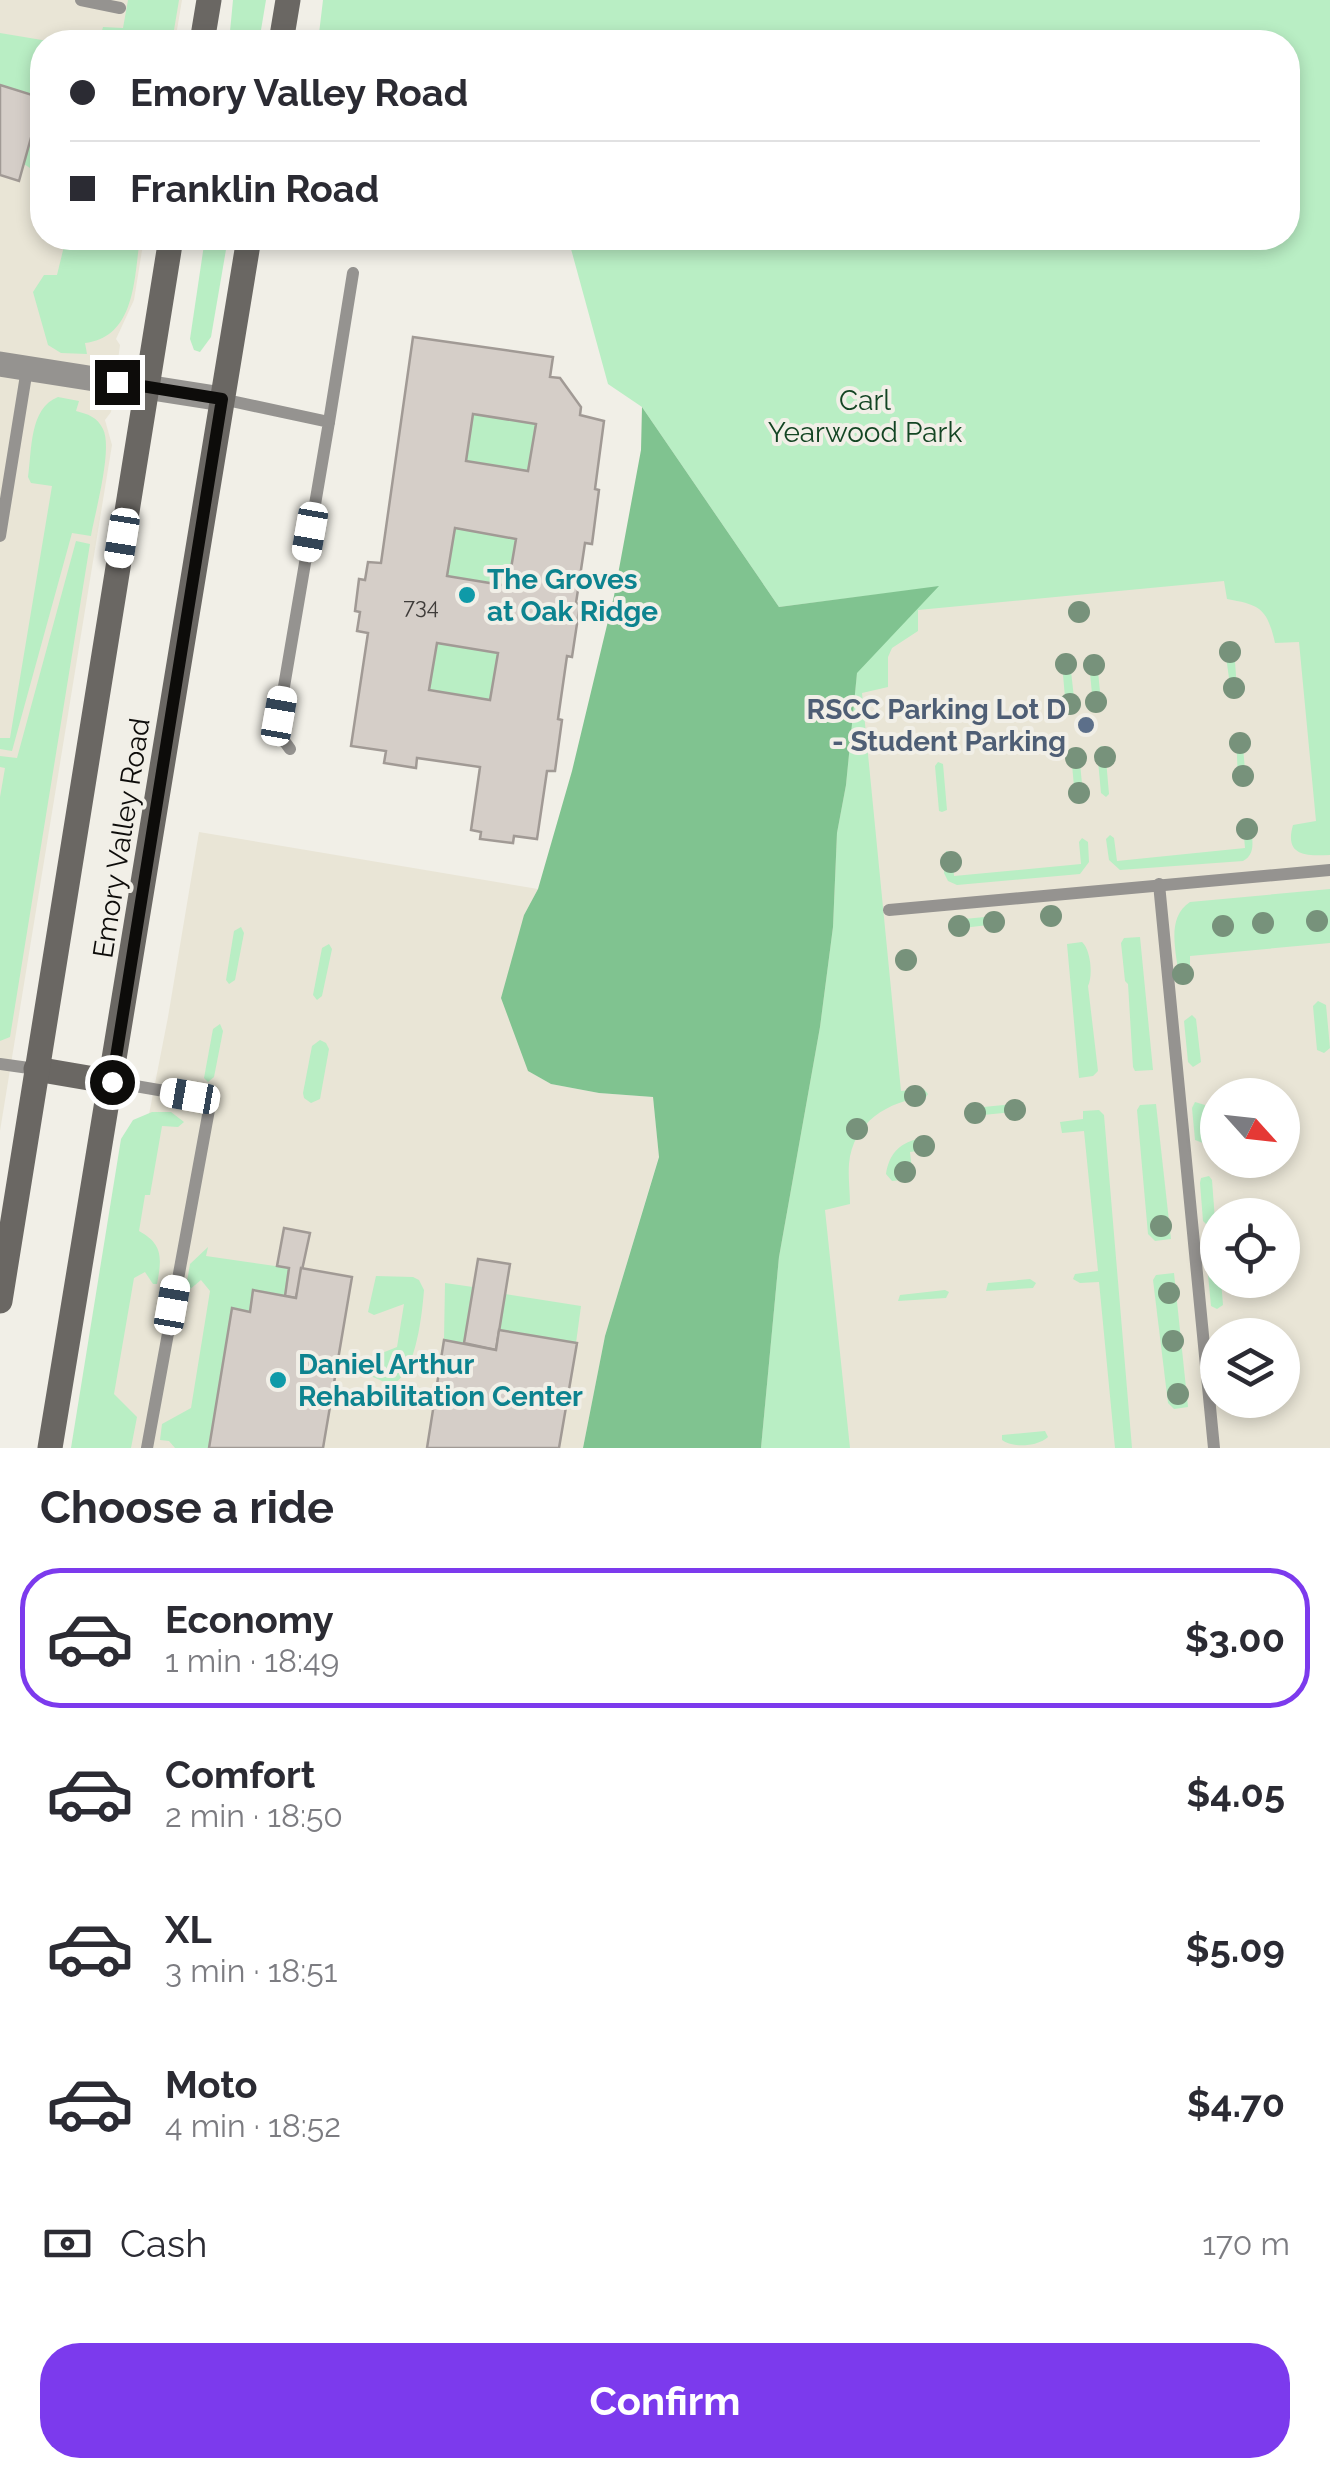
<!DOCTYPE html>
<html lang="en">
<head>
<meta charset="utf-8">
<style>
  :root { --surface:#fff; --page:#f2f2f3; --text:#2b2b33; --muted:#7c7c81; --line:#e1e1e2; --accent:#7c3aed }
  body { margin:0; font-family:Raleway,sans-serif; background:var(--page); color:var(--text); height:100vh; display:flex; flex-direction:column; font-size:38px; white-space:nowrap }
  * { box-sizing:border-box; margin:0 }
  p { font-size:32px; color:var(--muted) }
  .icon { flex:none; width:55px; height:55px; fill:none; stroke:currentColor; stroke-width:2; stroke-linecap:round; stroke-linejoin:round }
  .map { position:relative; height:1448px; overflow:hidden }
  .panel { display:flex; flex-direction:column; background:var(--surface); flex:1 }
  .panel>* { flex:none }
  .banner { position:absolute; left:30px; top:30px; width:1270px; height:220px; border-radius:40px; box-shadow:0 5px 15px #0003; display:grid; align-content:center; height:220px; padding:0 40px; background:var(--surface) }
  .needle { width:65px; rotate:117deg }
  .controls { position:absolute; left:1200px; top:1078px; display:grid; gap:20px }
  .controls a { display:grid; place-items:center; width:100px; height:100px; border-radius:50%; background:var(--surface); box-shadow:0 5px 15px #0003; font-size:50px }
  .end { position:absolute; width:45px; height:45px; margin:-22px; border:12px solid #0d0c0a; background:#fff; box-shadow:0 0 0 5px #fff }
  .from { border-radius:50% }
  .car { position:absolute; width:30px; height:60px; margin:-30px -15px; border-radius:12px; box-shadow:0 0 8px 2px #0007; background:linear-gradient(#fff 24%,#345 0 40%,#fff 0 76%,#345 0 86%,#fff 0) }
  .banner b { display:flex; align-items:center; gap:35px; height:95px; font-size:38px }
  .banner b+b { border-top:2px solid var(--line) }
  .banner i { width:25px; height:25px; background:var(--text) }
  ul { padding:0; list-style:none }
  li { display:flex; align-items:center; gap:30px; height:140px; margin:0 20px 15px; padding:0 20px; border:5px solid transparent; border-radius:40px }
  li div { flex:1 }
  li b { display:block; font-size:38px }
  li em { font-style:normal; font-weight:700 }
  li.selected { border-color:var(--accent) }
  li>.icon { width:90px; height:90px; stroke-width:1.5 }
  h2 { padding:0 40px; font-size:45px; line-height:120px }
  .pay { display:flex; align-items:center; gap:25px; height:110px; padding:0 40px; font-size:38px }
  .pay p { margin-inline-start:auto }
  .primary-button { display:flex; gap:20px; margin-top:auto; padding:20px 40px }
  .primary-button a { flex:1; height:115px; border-radius:40px; background:var(--accent); color:#fff; font-size:40px; font-weight:700; line-height:115px; text-align:center }
  .map>svg:first-child { display:block }
  .built { fill:#e9e5d6; fill-rule:evenodd }
  .green { fill:#b9eec4 }
  .forest { fill:#80c390 }
  .building { fill:#d5cec8; stroke:#a19a95; stroke-width:2.5; fill-rule:evenodd }
  .lines { fill:none; stroke-linecap:round; stroke-linejoin:round }
  .service { stroke:#959390; stroke-width:12 }
  .minor { stroke:#959390; stroke-width:25 }
  .secondary { stroke:#6a6763; stroke-width:25 }
  .tree { fill:#77927b }
  .route { stroke:#0d0c0a; stroke-width:12 }
  .culture-dot { fill:#0f9aa8; stroke:#f1efe7; stroke-width:4 }
  .service-dot { fill:#5c6f8a; stroke:#f1efe7; stroke-width:4 }
  .labels { text-anchor:middle; stroke-width:8; stroke-linejoin:round; paint-order:stroke }
  .number-label { font-size:22px; fill:#3f3c3a }
  .park-label { font-size:28px; fill:#134523; stroke:#f1efe7 }
  .culture-label { font-size:28px; font-weight:bold; fill:#0d838f; stroke:#f1efe7; text-anchor:start }
  .service-label { font-size:28px; font-weight:bold; fill:#4e5e75; stroke:#f1efe7; text-anchor:end }
  .street-label { font-size:28px; fill:#0d0c0a; stroke:#f1efe7 }
</style>
</head>
<body>
<div class="map">
<svg width="1330" height="1448" viewBox="0 0 1330 1448">
  <rect width="100%" height="100%" fill="#f1efe7"/>
  <g class="built">
    <polygon points="0,0 182,0 175,42 42,42 42,238 144,238 134,300 116,339 120,345 111,412 105,420 112,445 0,1131"/>
    <path d="M 1330,560 L 1330,1448 L 761,1448 L 779,1257 L 645,624 L 939,586 ZM 1218,1095 L 1282,1095 L 1282,1160 L 1218,1160 ZM 1218,1215 L 1282,1215 L 1282,1280 L 1218,1280 ZM 1218,1335 L 1282,1335 L 1282,1400 L 1218,1400 Z"/>
    <polygon points="199,832 538,889 524,915 528,1071 551,1084 599,1093 653,1097 659,1156 605,1336 583,1448 92,1448 126,1232 168,1017"/>
  </g>
  <g class="green">
    <polygon points="128,0 179,0 172,42 99,42 103,27 123,28"/>
    <polygon points="233,0 266,0 259,42 229,42"/>
    <path d="M 323,0 L 1330,0 L 1330,855 C 1306,856 1284,856 1293,825 L 1316,821 L 1299,642 L 1275,643 C 1267,608 1260,605 1227,599 L 1224,581 L 918,610 L 918,631 L 892,648 L 888,657 L 888,687 L 862,693 L 901,1091 L 924,1089 L 928,1094 L 926,1097 C 888,1101 853,1122 849,1164 C 848,1178 850,1191 850,1204 L 825,1210 L 850,1448 L 761,1448 L 779,1257 L 820,1027 L 833,927 L 837,833 L 846,785 L 857,672 L 937,587 L 779,607 L 642,407 L 608,384 L 568,238 L 1288,238 L 1288,42 L 318,42 Z"/>
    <polygon points="0,33 54,42 42,42 42,98 0,85"/>
    <polygon points="42,101 42,188 36,186 33,170 24,164"/>
    <path d="M 66,238 L 140,238 C 134,277 136,337 85,343 L 87,354 L 61,353 L 48,345 L 33,292 L 44,275 L 57,275 Z"/>
    <polygon points="205,238 228,238 211,337 200,352 194,350 190,339"/>
    <path d="M 58,397 L 79,401 L 76,411 C 88,414 97,417 103,429 C 113,449 95,512 91,536 L 72,533 L 12,751 L 0,749 L 0,738 L 10,738 L 52,486 L 31,483 L 28,477 C 32,451 29,408 58,397 Z"/>
    <polygon points="473,414 536,424 528,471 466,461"/>
    <polygon points="455,528 516,539 508,586 447,576"/>
    <polygon points="76,541 90,544 10,1037 0,1041 0,797 5,768 0,767 0,756 17,758"/>
    <polygon points="437,643 498,653 490,700 429,690"/>
    <polygon points="1229,644 1234,647 1237,690 1234,695 1231,693 1225,649"/>
    <polygon points="1093,658 1097,661 1101,702 1098,709 1093,705 1089,662"/>
    <polygon points="1066,659 1070,662 1075,707 1070,711 1066,709 1062,663"/>
    <polygon points="1236,733 1242,736 1246,781 1243,784 1238,780"/>
    <polygon points="1101,746 1105,748 1109,794 1106,797 1101,793 1097,750"/>
    <polygon points="1074,749 1079,753 1083,794 1079,801 1075,798 1071,753"/>
    <polygon points="938,762 943,764 947,810 942,812 939,811 935,766"/>
    <path d="M 1246,821 L 1250,824 C 1252,837 1257,854 1243,861 L 1120,870 L 1109,860 L 1106,839 L 1110,835 L 1114,838 L 1117,861 L 1245,848 L 1243,825 Z"/>
    <polygon points="1082,838 1088,842 1089,862 1080,874 957,885 948,881 944,873 946,851 952,853 954,876 1081,864 1079,842"/>
    <path d="M 1330,889 L 1330,943 L 1190,956 L 1190,980 L 1179,979 C 1177,954 1165,918 1190,902 Z"/>
    <polygon points="995,916 1000,921 997,924 954,929 949,926 954,920"/>
    <polygon points="241,927 244,933 235,980 229,984 226,980 234,931"/>
    <polygon points="1140,937 1153,1070 1135,1071 1133,1067 1128,984 1125,981 1121,943 1124,938"/>
    <path d="M 1082,942 C 1091,950 1093,976 1088,986 L 1098,1071 L 1093,1076 L 1079,1078 L 1067,944 Z"/>
    <polygon points="329,944 332,949 322,996 317,1000 313,995 322,948"/>
    <polygon points="1318,1001 1326,1005 1330,1048 1324,1053 1317,1050 1313,1006"/>
    <polygon points="1192,1015 1196,1019 1201,1062 1193,1067 1188,1062 1184,1021"/>
    <polygon points="220,1024 223,1031 214,1077 208,1082 204,1078 213,1029"/>
    <polygon points="320,1040 326,1043 329,1049 320,1099 311,1103 304,1098 303,1093 312,1046"/>
    <polygon points="1195,1102 1205,1105 1207,1138 1203,1143 1195,1140 1192,1108"/>
    <polygon points="1014,1104 1019,1108 1013,1112 973,1116 968,1113 973,1108"/>
    <polygon points="1156,1104 1171,1239 1155,1241 1148,1234 1137,1110 1140,1105"/>
    <polygon points="1099,1110 1104,1115 1132,1448 1115,1448 1099,1282 1080,1283 1073,1279 1075,1274 1098,1271 1084,1131 1062,1133 1060,1122 1083,1119 1083,1111"/>
    <path d="M 152,1112 L 171,1112 L 184,1122 L 178,1127 L 162,1126 L 150,1195 L 145,1195 L 139,1231 C 163,1244 162,1258 157,1284 L 153,1284 L 145,1272 L 134,1278 L 114,1394 L 137,1417 L 131,1448 L 71,1448 L 121,1139 L 133,1120 Z"/>
    <path d="M 917,1139 L 931,1142 L 931,1149 L 910,1152 L 913,1179 L 892,1181 L 886,1174 C 889,1155 898,1144 917,1139 Z"/>
    <polygon points="1209,1176 1212,1180 1215,1220 1207,1225 1203,1221 1200,1183 1201,1178"/>
    <polygon points="208,1247 206,1256 289,1268 285,1296 254,1290 250,1312 233,1308 209,1448 175,1448 169,1441 160,1440 162,1424 191,1408 210,1291 201,1280 189,1290 186,1287 190,1264"/>
    <polygon points="1209,1259 1217,1259 1218,1280 1221,1280 1223,1305 1217,1309 1211,1306 1207,1264"/>
    <polygon points="1174,1273 1188,1407 1174,1409 1168,1403 1153,1280 1156,1275"/>
    <path d="M 376,1276 L 413,1277 L 419,1280 L 424,1290 C 422,1315 416,1376 391,1385 L 373,1377 L 365,1364 L 367,1359 L 397,1347 L 404,1304 L 374,1315 L 368,1312 Z"/>
    <polygon points="1030,1279 1036,1283 1033,1288 986,1291 988,1283"/>
    <polygon points="445,1283 473,1287 464,1343 444,1340"/>
    <polygon points="945,1290 949,1292 946,1298 898,1301 900,1295"/>
    <polygon points="505,1294 581,1306 576,1343 499,1330"/>
    <path d="M 1045,1431 L 1048,1437 C 1037,1447 1012,1448 1002,1440 L 1002,1435 Z"/>
  </g>
  <polygon class="forest" points="642,407 779,607 939,586 857,673 846,785 837,833 833,927 820,1027 779,1257 761,1448 583,1448 605,1336 659,1157 653,1097 599,1093 551,1084 528,1071 501,998 524,915 538,889 572,771 614,596 641,450"/>
  <g class="building">
    <polygon points="0,85 42,98 19,181 0,175"/>
    <path d="M 413,337 L 553,357 L 550,377 L 560,378 L 581,407 L 580,415 L 604,421 L 595,489 L 599,490 L 592,544 L 585,543 L 576,603 L 580,604 L 572,657 L 567,656 L 558,719 L 562,720 L 555,771 L 547,771 L 537,839 L 514,836 L 513,843 L 480,839 L 481,832 L 471,830 L 480,767 L 417,758 L 416,768 L 384,763 L 386,751 L 351,746 L 368,633 L 357,631 L 360,612 L 355,611 L 359,579 L 365,580 L 368,562 L 381,563 ZM 473,414 L 536,424 L 528,471 L 466,461 ZM 455,528 L 516,539 L 508,586 L 447,576 ZM 437,643 L 498,653 L 490,700 L 429,690 Z"/>
    <polygon points="284,1228 310,1233 296,1298 285,1296 289,1268 277,1266"/>
    <polygon points="478,1259 510,1264 496,1350 464,1343"/>
    <polygon points="301,1268 352,1277 323,1448 209,1448 232,1308 250,1312 253,1290 296,1298"/>
    <polygon points="499,1330 577,1343 559,1448 427,1448 444,1340 496,1350"/>
  </g>
  <g class="lines">
    <g class="service">
      <polyline points="81,0 120,8"/>
      <polyline points="222,399 329,422 279,716 280,735 290,749"/>
      <polyline points="329,422 353,273"/>
      <polyline points="0,536 27,369"/>
      <polyline points="1159,884 1214,1448"/>
      <polyline points="889,910 1330,870"/>
      <polyline points="0,1064 36,1069"/>
      <polyline points="112,1082 211,1099 147,1448"/>
    </g>
    <polyline class="minor" points="0,364 222,399"/>
    <g class="secondary">
      <polyline points="202,42 209,0"/>
      <polyline points="281,42 288,0"/>
      <polyline points="36,1069 112,1082"/>
      <polyline points="0,1301 171,238"/>
      <polyline points="50,1448 249,238"/>
    </g>
  </g>
  <g class="tree">
    <circle cx="1079" cy="612" r="11"/>
    <circle cx="1230" cy="652" r="11"/>
    <circle cx="1066" cy="664" r="11"/>
    <circle cx="1094" cy="665" r="11"/>
    <circle cx="1234" cy="688" r="11"/>
    <circle cx="1096" cy="702" r="11"/>
    <circle cx="1070" cy="704" r="11"/>
    <circle cx="1240" cy="743" r="11"/>
    <circle cx="1105" cy="757" r="11"/>
    <circle cx="1076" cy="758" r="11"/>
    <circle cx="1243" cy="776" r="11"/>
    <circle cx="1079" cy="793" r="11"/>
    <circle cx="1247" cy="829" r="11"/>
    <circle cx="951" cy="862" r="11"/>
    <circle cx="1051" cy="916" r="11"/>
    <circle cx="1317" cy="921" r="11"/>
    <circle cx="994" cy="922" r="11"/>
    <circle cx="1263" cy="923" r="11"/>
    <circle cx="959" cy="926" r="11"/>
    <circle cx="1223" cy="926" r="11"/>
    <circle cx="906" cy="960" r="11"/>
    <circle cx="1183" cy="974" r="11"/>
    <circle cx="915" cy="1096" r="11"/>
    <circle cx="1015" cy="1110" r="11"/>
    <circle cx="975" cy="1113" r="11"/>
    <circle cx="857" cy="1129" r="11"/>
    <circle cx="924" cy="1146" r="11"/>
    <circle cx="905" cy="1172" r="11"/>
    <circle cx="1161" cy="1226" r="11"/>
    <circle cx="1169" cy="1293" r="11"/>
    <circle cx="1173" cy="1341" r="11"/>
    <circle cx="1178" cy="1394" r="11"/>
  </g>
  <g class="lines">
    <polyline class="route" points="112,1082 222,399 117,382"/>
  </g>
  <g class="culture-dot">
    <circle cx="467" cy="595" r="10"/>
    <circle cx="278" cy="1380" r="10"/>
  </g>
  <circle class="service-dot" cx="1086" cy="725" r="10"/>
  <g class="labels">
    <g class="number-label">
      <text x="421" y="614">734</text>
    </g>
    <g class="park-label">
      <text x="865" y="410">Carl<tspan x="865" dy="32">Yearwood Park</tspan></text>
    </g>
    <g class="culture-label">
      <text x="487" y="589">The Groves<tspan x="487" dy="32">at Oak Ridge</tspan></text>
      <text x="298" y="1374">Daniel Arthur<tspan x="298" dy="32">Rehabilitation Center</tspan></text>
    </g>
    <g class="service-label">
      <text x="1066" y="719">RSCC Parking Lot D<tspan x="1066" dy="32">- Student Parking</tspan></text>
    </g>
    <g class="street-label">
      <text transform="translate(121 838) rotate(-81)" y="10">Emory Valley Road</text>
    </g>
  </g>
</svg>
<div class="controls">
<a><svg class="needle" viewBox="-14 -14 28 28"><path d="M0-13l5 13h-10z" fill="#e53935"/><path d="M0 13l5-13h-10z" fill="#7c7c81"/></svg></a>
<a><svg class="icon" aria-label="locate" viewBox="0 0 24 24"><circle cx="12" cy="12" r="6"/><path d="M12 2v4M12 18v4M2 12h4M18 12h4"/></svg></a>
<a><svg class="icon" aria-label="layers" viewBox="0 0 24 24"><path d="M12 4l9 5-9 5-9-5zM3 14l9 5 9-5"/></svg></a>
</div>
<i class="end from" style="left:112px;top:1082px"></i>
<i class="end" style="left:117px;top:382px"></i>
<i class="car" style="left:310px;top:532px;rotate:190deg"></i>
<i class="car" style="left:122px;top:538px;rotate:189deg"></i>
<i class="car" style="left:279px;top:716px;rotate:10deg"></i>
<i class="car" style="left:190px;top:1096px;rotate:280deg"></i>
<i class="car" style="left:172px;top:1305px;rotate:10deg"></i>
<div class="banner">
<b><i class="from"></i>Emory Valley Road</b>
<b><i></i>Franklin Road</b>
</div>
</div>
<section class="panel">
<h2>Choose a ride</h2>
<ul>
<li class="selected"><svg class="icon" aria-label="car" viewBox="0 0 24 24"><path d="M5 17H2v-5l4-1 3-4h7l3 4 3 1v5h-3M9 17h6M6 11h13"/><circle cx="7" cy="17" r="2"/><circle cx="17" cy="17" r="2"/></svg><div><b>Economy</b><p>1 min · 18:49</p></div><em>$3.00</em></li>
<li><svg class="icon" aria-label="car" viewBox="0 0 24 24"><path d="M5 17H2v-5l4-1 3-4h7l3 4 3 1v5h-3M9 17h6M6 11h13"/><circle cx="7" cy="17" r="2"/><circle cx="17" cy="17" r="2"/></svg><div><b>Comfort</b><p>2 min · 18:50</p></div><em>$4.05</em></li>
<li><svg class="icon" aria-label="car" viewBox="0 0 24 24"><path d="M5 17H2v-5l4-1 3-4h7l3 4 3 1v5h-3M9 17h6M6 11h13"/><circle cx="7" cy="17" r="2"/><circle cx="17" cy="17" r="2"/></svg><div><b>XL</b><p>3 min · 18:51</p></div><em>$5.09</em></li>
<li><svg class="icon" aria-label="car" viewBox="0 0 24 24"><path d="M5 17H2v-5l4-1 3-4h7l3 4 3 1v5h-3M9 17h6M6 11h13"/><circle cx="7" cy="17" r="2"/><circle cx="17" cy="17" r="2"/></svg><div><b>Moto</b><p>4 min · 18:52</p></div><em>$4.70</em></li>
</ul>
<div class="pay"><svg class="icon" aria-label="cash" viewBox="0 0 24 24"><path d="M3 7h18v10H3z"/><circle cx="12" cy="12" r="2"/></svg>Cash<p>170 m</p></div>
<div class="primary-button"><a>Confirm</a></div>
</section>
</body>
</html>
